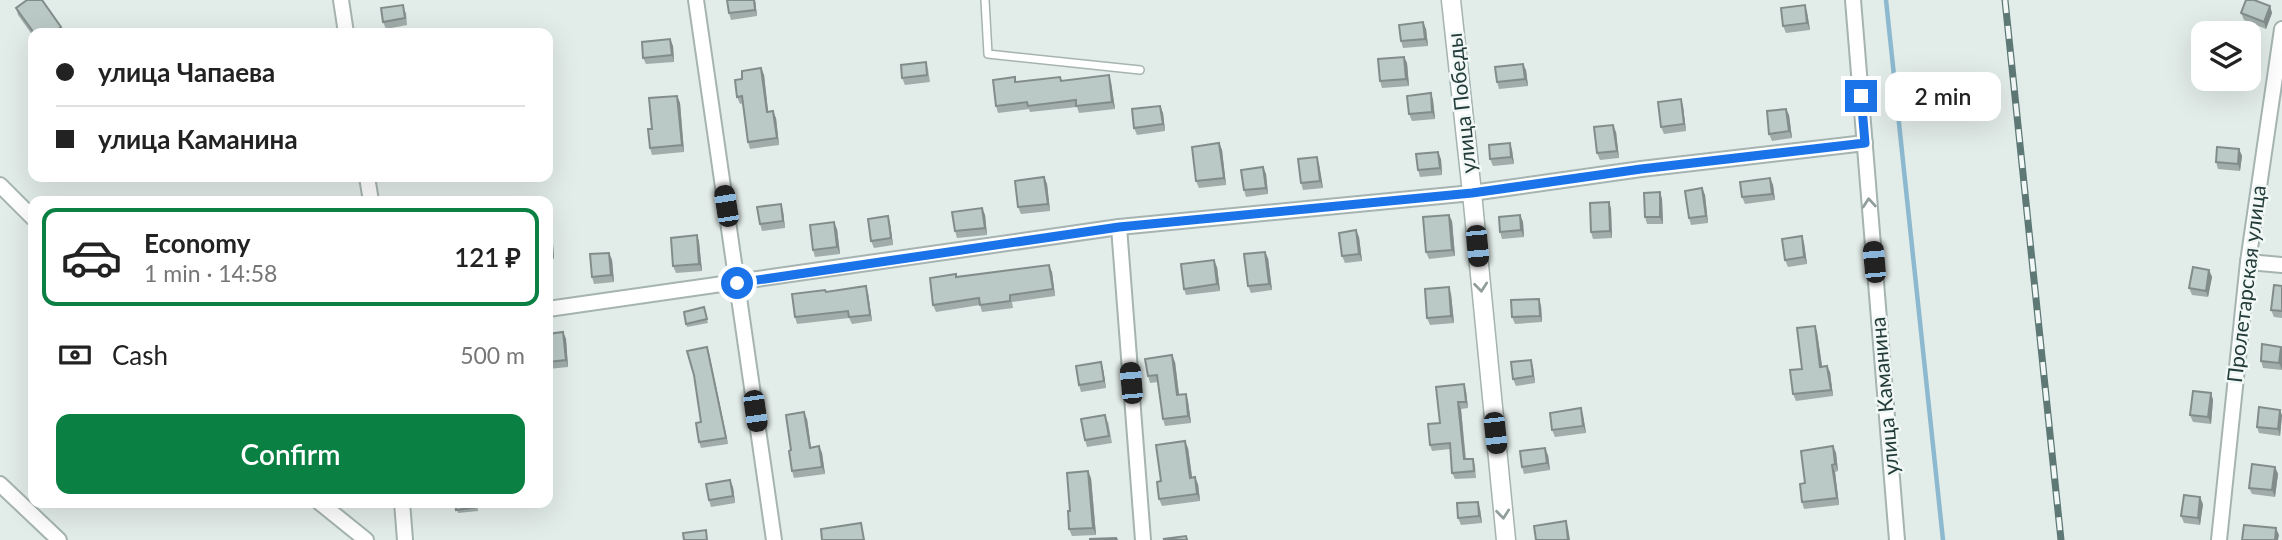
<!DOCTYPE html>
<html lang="en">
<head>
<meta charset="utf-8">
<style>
  :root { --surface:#fff; --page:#f6f6f6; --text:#222; --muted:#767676; --line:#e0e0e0; --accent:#0b8043 }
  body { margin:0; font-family:Lato,sans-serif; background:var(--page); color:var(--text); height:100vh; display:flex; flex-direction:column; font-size:26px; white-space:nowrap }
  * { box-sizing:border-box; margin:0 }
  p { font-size:23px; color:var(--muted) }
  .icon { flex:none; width:38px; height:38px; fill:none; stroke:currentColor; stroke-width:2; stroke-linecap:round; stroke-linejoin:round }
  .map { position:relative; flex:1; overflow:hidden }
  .side { position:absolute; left:28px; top:196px; width:525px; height:312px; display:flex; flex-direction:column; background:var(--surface); border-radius:14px; box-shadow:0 7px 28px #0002 }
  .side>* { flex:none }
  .hud { position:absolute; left:28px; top:28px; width:525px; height:154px; border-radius:14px; box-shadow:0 7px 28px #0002; display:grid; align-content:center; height:154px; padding:0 28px; background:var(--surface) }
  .tools { position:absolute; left:2191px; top:21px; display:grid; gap:14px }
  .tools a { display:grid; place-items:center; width:70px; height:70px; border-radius:14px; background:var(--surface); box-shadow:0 7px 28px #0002; font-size:35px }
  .end { position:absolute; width:32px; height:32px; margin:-16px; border:9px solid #1a73e8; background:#fff; box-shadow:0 0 0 4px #fff }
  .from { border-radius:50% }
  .bubble { position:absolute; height:49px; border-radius:14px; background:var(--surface); box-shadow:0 7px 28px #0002; font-size:23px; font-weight:600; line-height:49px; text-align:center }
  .car { position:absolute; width:21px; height:42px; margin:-21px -10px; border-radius:9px; box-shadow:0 0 5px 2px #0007; background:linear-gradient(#222 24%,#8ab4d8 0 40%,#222 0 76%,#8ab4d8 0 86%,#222 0) }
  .hud b { display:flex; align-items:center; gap:24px; height:66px; font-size:26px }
  .hud b+b { border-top:2px solid var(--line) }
  .hud i { width:18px; height:18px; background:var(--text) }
  ul { padding:12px 0 0; list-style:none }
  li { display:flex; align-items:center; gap:21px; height:98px; margin:0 14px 10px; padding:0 14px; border:4px solid transparent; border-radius:14px }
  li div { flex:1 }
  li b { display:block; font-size:26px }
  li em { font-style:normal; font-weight:600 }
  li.selected { border-color:var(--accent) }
  li>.icon { width:63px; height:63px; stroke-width:1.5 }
  .pay { display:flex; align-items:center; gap:18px; height:77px; padding:0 28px; font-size:26px }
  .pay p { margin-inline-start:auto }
  .button { display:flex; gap:14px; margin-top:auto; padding:14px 28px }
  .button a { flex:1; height:80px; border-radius:14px; background:var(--accent); color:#fff; font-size:28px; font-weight:600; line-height:80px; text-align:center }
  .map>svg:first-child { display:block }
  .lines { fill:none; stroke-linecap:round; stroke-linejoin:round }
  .stream { stroke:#8cb9cf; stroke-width:4.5 }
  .service-casing { stroke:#a5b4b1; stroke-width:10 }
  .minor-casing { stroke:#a5b4b1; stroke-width:18 }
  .tertiary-casing { stroke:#a5b4b1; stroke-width:21 }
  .service { stroke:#fff; stroke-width:7 }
  .minor { stroke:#fff; stroke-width:14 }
  .tertiary { stroke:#fff; stroke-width:18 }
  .rail-casing { stroke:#5d7875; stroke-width:7 }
  .rail { stroke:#f2f8f6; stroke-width:4.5; stroke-dasharray:13; stroke-linecap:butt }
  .wall { fill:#a0adaa }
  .shaded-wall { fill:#828d8b }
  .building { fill:#bac9c6; stroke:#828d8b; stroke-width:2 }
  .oneway { stroke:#919e9c }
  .route { stroke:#1a73e8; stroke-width:9 }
  .labels { text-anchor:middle; stroke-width:5; stroke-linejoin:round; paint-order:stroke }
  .street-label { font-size:21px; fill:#233c3a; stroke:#f2f8f6 }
</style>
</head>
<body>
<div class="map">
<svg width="2282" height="540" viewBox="0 0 2282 540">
  <rect width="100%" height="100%" fill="#e2ece9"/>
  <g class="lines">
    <polyline class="stream" points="1886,0 1943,540"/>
    <defs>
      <polyline id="service" points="985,0 988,54 1140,70"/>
      <g id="minor">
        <polyline points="341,0 346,33"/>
        <polyline points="696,0 774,540"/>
        <polyline points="1853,0 1897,540"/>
        <polyline points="367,177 371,201"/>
        <polyline points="0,185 33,218"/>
        <polyline points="1119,227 1143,540"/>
        <polyline points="2248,262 2282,265"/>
        <polyline points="548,309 1119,227 1472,193 1641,169 1865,143"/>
        <polyline points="0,484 59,540"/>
        <polyline points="319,502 366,540"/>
        <polyline points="402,502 405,540"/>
        <polyline points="2219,540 2248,262 2282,29"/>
      </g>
      <polyline id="tertiary" points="1451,0 1472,193 1506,540"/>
    </defs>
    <use href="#service" class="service-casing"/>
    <use href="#minor" class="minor-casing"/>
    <use href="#tertiary" class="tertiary-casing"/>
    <use href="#service" class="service"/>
    <use href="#minor" class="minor"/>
    <use href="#tertiary" class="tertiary"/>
    <defs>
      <polyline id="rail" points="2005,0 2061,540"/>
    </defs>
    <use href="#rail" class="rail-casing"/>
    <use href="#rail" class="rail"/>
  </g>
  <g class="wall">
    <polygon points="727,0 755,0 757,16 731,20 729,13"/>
    <polygon points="2270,6 2272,13 2266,29 2244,20 2241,13"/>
    <polygon points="16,8 64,33 33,33 33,36 18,15"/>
    <polygon points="406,12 407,25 386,29 383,22"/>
    <polygon points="1807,12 1810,30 1786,33 1783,26"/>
    <polygon points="1423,22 1426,29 1428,46 1403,48 1401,41"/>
    <polygon points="670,39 673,46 674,62 646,64 643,58"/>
    <polygon points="1404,57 1407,63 1409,86 1382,88 1380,81"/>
    <polygon points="926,62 928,69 930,82 905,85 902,78"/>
    <polygon points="761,68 764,75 768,112 776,118 779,145 750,149 748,142 743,103 740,104 737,97 742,79"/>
    <polygon points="1526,70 1528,86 1499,89 1497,82"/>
    <polygon points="1062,81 1111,82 1115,109 1079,113 1077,107 1030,112 1029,109 998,113 996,106 1017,82"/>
    <polygon points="1431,93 1433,100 1435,119 1412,121 1409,114"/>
    <polygon points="677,96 680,103 684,152 652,155 650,148 652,129"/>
    <polygon points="1160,106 1163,113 1165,131 1137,135 1134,128"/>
    <polygon points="1683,106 1686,131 1664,134 1661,127"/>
    <polygon points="1786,109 1789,115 1792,138 1772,141 1769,134"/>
    <polygon points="1616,132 1619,158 1600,160 1597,153"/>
    <polygon points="1219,143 1222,150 1226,185 1199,188 1196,181"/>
    <polygon points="1510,143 1512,150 1514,164 1493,166 1490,159"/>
    <polygon points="2239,149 2242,156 2240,171 2218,169 2216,162"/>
    <polygon points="1441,159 1442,175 1420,177 1418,170"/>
    <polygon points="1319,164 1323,188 1303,190 1301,183"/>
    <polygon points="1263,167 1266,174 1268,194 1246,197 1244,190"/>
    <polygon points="1044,177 1047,184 1050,211 1021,214 1018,207"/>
    <polygon points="1770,178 1773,185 1775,200 1745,204 1742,197"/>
    <polygon points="1702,188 1705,195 1708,223 1691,225 1689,218"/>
    <polygon points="1660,192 1662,199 1663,224 1647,224 1645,217"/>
    <polygon points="1609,202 1611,209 1612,238 1593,239 1591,232"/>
    <polygon points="781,204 783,211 785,228 762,231 760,224"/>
    <polygon points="982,208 985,215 987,235 957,238 955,231"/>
    <polygon points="1520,215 1523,222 1524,237 1502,239 1500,232"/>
    <polygon points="888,216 890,223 893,245 874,248 871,241"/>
    <polygon points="1452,221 1455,256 1429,259 1426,252"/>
    <polygon points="548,223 549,223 552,230 554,259 548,260"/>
    <polygon points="837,229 840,254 815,257 813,250"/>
    <polygon points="1356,230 1359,237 1362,261 1345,263 1342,256"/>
    <polygon points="697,235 699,242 702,271 676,273 673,266"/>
    <polygon points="1802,236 1804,243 1807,264 1788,267 1785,260"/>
    <polygon points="609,253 612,260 614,282 594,284 592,277"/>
    <polygon points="1268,258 1272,290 1251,293 1248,286"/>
    <polygon points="1217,267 1220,291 1186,295 1184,289"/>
    <polygon points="2209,270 2212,277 2208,297 2192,295 2189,288"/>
    <polygon points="1052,272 1055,296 1012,302 1013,308 982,312 980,305 936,312 933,305 956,274 957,277"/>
    <polygon points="2282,286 2282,318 2274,317 2271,310"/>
    <polygon points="826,292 868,293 872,321 852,324 849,318 797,324 795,317"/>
    <polygon points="1451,294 1454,323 1430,325 1427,318"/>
    <polygon points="1541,306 1542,322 1515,324 1512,317"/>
    <polygon points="704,307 708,323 687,327 686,324"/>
    <polygon points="1815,326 1817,332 1822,366 1830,372 1833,396 1796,401 1793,394"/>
    <polygon points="563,332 566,339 568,367 548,369 548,334"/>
    <polygon points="707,347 709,353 728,444 701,448 699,442"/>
    <polygon points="2281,347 2282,370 2263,368 2261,361"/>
    <polygon points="1531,360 1533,367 1535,383 1516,386 1513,379"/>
    <polygon points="1101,362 1103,369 1106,388 1081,392 1079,385"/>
    <polygon points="1175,362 1179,395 1186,394 1188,401 1191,423 1165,426 1163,419 1158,382 1150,383 1148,376"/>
    <polygon points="1466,391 1468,408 1461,409 1466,459 1473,459 1475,465 1476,478 1455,479 1452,473 1450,449 1432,451 1430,445 1440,423"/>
    <polygon points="2211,393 2213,400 2211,424 2193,422 2190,415"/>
    <polygon points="1581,408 1583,415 1586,433 1555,437 1552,430"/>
    <polygon points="2282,415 2280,436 2259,433 2257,427"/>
    <polygon points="807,419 811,447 819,446 822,453 825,474 794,478 792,471 791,450"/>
    <polygon points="1108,421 1112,443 1087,447 1085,440"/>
    <polygon points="1833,446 1836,453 1838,471 1835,472 1839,505 1804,509 1802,502 1805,483"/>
    <polygon points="1188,448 1192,477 1198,484 1200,501 1162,506 1159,499 1161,481"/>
    <polygon points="1548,455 1550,470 1524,474 1522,467"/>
    <polygon points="2275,467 2278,474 2275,497 2252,494 2249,488"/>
    <polygon points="1091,478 1096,535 1072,536 1069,529 1070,511"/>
    <polygon points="733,487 735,503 711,507 709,500"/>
    <polygon points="455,502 477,502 478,511 458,513"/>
    <polygon points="1478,502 1480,509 1482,523 1461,525 1458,518"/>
    <polygon points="2203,504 2200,525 2184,523 2181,516"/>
  </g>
  <g class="shaded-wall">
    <polygon points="754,0 755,0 757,16 755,10"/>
    <polygon points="1805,5 1807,12 1810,30 1807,23"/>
    <polygon points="2270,6 2272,13 2266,29 2264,22"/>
    <polygon points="1423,22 1426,29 1428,46 1425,39"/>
    <polygon points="61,27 64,33 52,33"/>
    <polygon points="670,39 673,46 674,62 672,55"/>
    <polygon points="1404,57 1407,63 1409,86 1406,79"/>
    <polygon points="1523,64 1526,70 1528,86 1525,79"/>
    <polygon points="761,68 764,75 769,119 767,112"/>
    <polygon points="1109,75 1111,82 1115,109 1112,102"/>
    <polygon points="1431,93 1433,100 1435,119 1432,112"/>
    <polygon points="677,96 680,103 684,152 682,145"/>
    <polygon points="1681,99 1683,106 1686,131 1684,124"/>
    <polygon points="1160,106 1163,113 1165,131 1163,124"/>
    <polygon points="1786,109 1789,115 1792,138 1789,131"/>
    <polygon points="773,111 776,118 779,145 777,138"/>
    <polygon points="1613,125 1616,132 1619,158 1617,151"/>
    <polygon points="1219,143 1222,150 1226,185 1224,178"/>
    <polygon points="1510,143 1512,150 1514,164 1511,157"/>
    <polygon points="2239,149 2242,156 2240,171 2238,164"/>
    <polygon points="1438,152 1441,159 1442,175 1440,168"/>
    <polygon points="1317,157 1319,164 1323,188 1320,181"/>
    <polygon points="1263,167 1266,174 1268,194 1266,188"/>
    <polygon points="1044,177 1047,184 1050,211 1048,204"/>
    <polygon points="1770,178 1773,185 1775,200 1772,194"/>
    <polygon points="1702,188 1705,195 1708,223 1706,216"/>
    <polygon points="1660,192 1662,199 1663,224 1660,217"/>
    <polygon points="1609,202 1611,209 1612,238 1610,231"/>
    <polygon points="781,204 783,211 785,228 783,221"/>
    <polygon points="982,208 985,215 987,235 985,228"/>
    <polygon points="1449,215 1452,221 1455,256 1452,250"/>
    <polygon points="1520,215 1523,222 1524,237 1521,230"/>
    <polygon points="888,216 890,223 893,245 891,238"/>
    <polygon points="834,222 837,229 840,254 837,247"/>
    <polygon points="549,223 552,230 554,259 552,252"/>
    <polygon points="1356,230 1359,237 1362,261 1359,254"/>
    <polygon points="697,235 699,242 702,271 699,264"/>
    <polygon points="1802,236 1804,243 1807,264 1804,257"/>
    <polygon points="1265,252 1268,258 1272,290 1269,284"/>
    <polygon points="609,253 612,260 614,282 611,275"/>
    <polygon points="1214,260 1217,267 1220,291 1217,284"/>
    <polygon points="1049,265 1052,272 1055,296 1053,289"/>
    <polygon points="2209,270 2212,277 2208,297 2206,291"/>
    <polygon points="866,286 868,293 872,321 870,315"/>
    <polygon points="1449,287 1451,294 1454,323 1451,316"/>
    <polygon points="1539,299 1541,306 1542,322 1540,316"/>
    <polygon points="1815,326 1817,332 1823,373 1820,367"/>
    <polygon points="563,332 566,339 568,367 566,360"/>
    <polygon points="707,347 709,353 728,444 726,438"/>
    <polygon points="2281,347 2282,349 2282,370 2279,363"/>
    <polygon points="1172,355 1175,362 1180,402 1177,395"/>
    <polygon points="1531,360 1533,367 1535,383 1533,376"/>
    <polygon points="1101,362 1103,369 1106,388 1104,381"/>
    <polygon points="1827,366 1830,372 1833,396 1831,390"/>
    <polygon points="1464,384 1466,391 1468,408 1466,402"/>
    <polygon points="2211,393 2213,400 2211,424 2208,417"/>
    <polygon points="1186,394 1188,401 1191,423 1188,416"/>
    <polygon points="1458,402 1461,409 1466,466 1464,459"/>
    <polygon points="1581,408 1583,415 1586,433 1583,426"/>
    <polygon points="2280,410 2282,415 2280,436 2278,429"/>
    <polygon points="804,412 807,419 812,455 810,448"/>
    <polygon points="1185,441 1188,448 1193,484 1190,478"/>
    <polygon points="819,446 822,453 825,474 822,467"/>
    <polygon points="1833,446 1836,453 1838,471 1835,464"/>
    <polygon points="1545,448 1548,455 1550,470 1547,463"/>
    <polygon points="1832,465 1835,472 1839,505 1837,498"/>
    <polygon points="2275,467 2278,474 2275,497 2272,490"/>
    <polygon points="1088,471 1091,478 1096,535 1093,528"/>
    <polygon points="1195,477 1198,484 1200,501 1197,494"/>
    <polygon points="730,480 733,487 735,503 733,496"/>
    <polygon points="2200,497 2203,504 2200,525 2198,518"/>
    <polygon points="1478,502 1480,509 1482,523 1479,516"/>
    <polygon points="1566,521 1568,528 1570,540 1568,540"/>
    <polygon points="2276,528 2279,535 2278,540 2275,540"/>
  </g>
  <g class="building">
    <polygon points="27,0 42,0 61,27 52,33 34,33 16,8"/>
    <polygon points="727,0 754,0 755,10 729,13"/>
    <polygon points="2246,0 2254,0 2270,6 2264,22 2241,13"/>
    <polygon points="403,5 405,18 383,22 381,8"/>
    <polygon points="1805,5 1807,23 1783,26 1781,8"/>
    <polygon points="1423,22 1425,39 1401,41 1399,25"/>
    <polygon points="670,39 672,55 643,58 642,42"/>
    <polygon points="1404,57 1406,79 1380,81 1378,59"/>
    <polygon points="926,62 927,75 902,78 901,65"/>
    <polygon points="1523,64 1525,79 1497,82 1495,67"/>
    <polygon points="761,68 767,112 773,111 777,138 748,142 742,96 737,97 735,80 742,79 742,71"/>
    <polygon points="1109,75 1112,102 1076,106 1076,100 1028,106 1027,102 996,106 993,80 1015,77 1015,82 1060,77 1061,81"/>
    <polygon points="1431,93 1432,112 1409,114 1407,96"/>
    <polygon points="677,96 682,145 650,148 648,129 652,129 649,98"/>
    <polygon points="1681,99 1684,124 1661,127 1658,102"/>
    <polygon points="1160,106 1163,124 1134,128 1132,109"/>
    <polygon points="1786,109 1789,131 1769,134 1767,111"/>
    <polygon points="1613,125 1617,151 1597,153 1594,127"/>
    <polygon points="1219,143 1224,178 1196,181 1192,147"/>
    <polygon points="1510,143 1511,157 1490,159 1489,145"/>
    <polygon points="2217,147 2239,149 2238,164 2216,162"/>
    <polygon points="1438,152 1440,168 1418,170 1416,154"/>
    <polygon points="1317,157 1320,181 1301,183 1298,159"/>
    <polygon points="1263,167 1266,188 1244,190 1241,170"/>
    <polygon points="1044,177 1048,204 1018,207 1015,181"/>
    <polygon points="1770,178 1772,194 1742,197 1740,182"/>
    <polygon points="1702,188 1706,216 1689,218 1685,191"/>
    <polygon points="1660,192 1660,217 1645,217 1644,193"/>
    <polygon points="1609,202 1610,231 1591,232 1590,203"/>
    <polygon points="781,204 783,221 760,224 757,207"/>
    <polygon points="982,208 985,228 955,231 952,212"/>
    <polygon points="1449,215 1452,250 1426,252 1423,217"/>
    <polygon points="1520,215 1521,230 1500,232 1499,217"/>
    <polygon points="888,216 891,238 871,241 868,219"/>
    <polygon points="834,222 837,247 813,250 810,225"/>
    <polygon points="548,223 549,223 552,252 548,252"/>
    <polygon points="1356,230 1359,254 1342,256 1339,233"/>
    <polygon points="697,235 699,264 673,266 671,238"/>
    <polygon points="1802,236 1804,257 1785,260 1782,239"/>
    <polygon points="1265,252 1269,284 1248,286 1244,254"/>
    <polygon points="609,253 611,275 592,277 590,254"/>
    <polygon points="1214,260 1217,284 1184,289 1181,264"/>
    <polygon points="1049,265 1053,289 1010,295 1010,301 980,305 979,298 933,305 930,278 956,274 956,277"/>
    <polygon points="2193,267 2209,270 2206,291 2189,288"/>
    <polygon points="2274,285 2282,286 2282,311 2271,310"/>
    <polygon points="866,286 870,315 849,317 848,311 795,317 792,294 825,290 826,292"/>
    <polygon points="1449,287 1451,316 1427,318 1425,289"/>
    <polygon points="1539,299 1540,316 1512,317 1511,300"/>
    <polygon points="704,307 707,319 686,324 684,312"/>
    <polygon points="1815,326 1820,367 1827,366 1831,390 1793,394 1790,370 1802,369 1797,328"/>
    <polygon points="563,332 566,360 548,362 548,334"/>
    <polygon points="2262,344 2281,347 2279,363 2261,361"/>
    <polygon points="707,347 726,438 699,442 696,423 701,422 694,375 687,351"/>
    <polygon points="1172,355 1177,395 1186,394 1188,416 1163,419 1157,375 1148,376 1145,359"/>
    <polygon points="1531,360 1533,376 1513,379 1511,362"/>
    <polygon points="1101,362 1104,381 1079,385 1076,366"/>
    <polygon points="1464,384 1466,402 1458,402 1464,459 1473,459 1474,471 1452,473 1450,443 1430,445 1428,424 1440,423 1436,387"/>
    <polygon points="2193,391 2211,393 2208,417 2190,415"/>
    <polygon points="2259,407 2280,410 2278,429 2257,427"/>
    <polygon points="1581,408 1583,426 1552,430 1550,413"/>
    <polygon points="804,412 810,448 819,446 822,467 792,471 789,451 791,450 786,415"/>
    <polygon points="1105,415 1109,436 1085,440 1081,419"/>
    <polygon points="1185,441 1190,478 1195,477 1197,494 1159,499 1157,482 1161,481 1156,445"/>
    <polygon points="1833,446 1835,464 1832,465 1837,498 1802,502 1800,484 1805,483 1801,451"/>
    <polygon points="1545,448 1547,463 1522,467 1520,451"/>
    <polygon points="2252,464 2275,467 2272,490 2249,488"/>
    <polygon points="1088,471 1093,528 1069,529 1068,511 1070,511 1067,473"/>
    <polygon points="730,480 733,496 709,500 706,484"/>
    <polygon points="2184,495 2200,497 2198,518 2181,516"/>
    <polygon points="455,502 476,502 477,507 456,510"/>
    <polygon points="1478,502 1479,516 1458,518 1457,503"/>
    <polygon points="1566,521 1568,540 1536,540 1534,526"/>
    <polygon points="861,523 864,540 822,540 821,529"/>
    <polygon points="2244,525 2276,528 2275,540 2242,540"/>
    <polygon points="706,530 707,540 684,540 683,533"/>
    <polygon points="1186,536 1187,540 1163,539"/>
    <polygon points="1116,538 1117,540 1090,540 1090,539"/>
  </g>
  <defs><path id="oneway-chevron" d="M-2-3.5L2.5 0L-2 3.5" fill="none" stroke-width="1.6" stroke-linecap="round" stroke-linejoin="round" transform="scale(1.75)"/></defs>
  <g class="oneway">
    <use href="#oneway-chevron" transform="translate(1869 203) rotate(-95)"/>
    <use href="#oneway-chevron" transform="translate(1481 287) rotate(84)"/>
    <use href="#oneway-chevron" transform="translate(1503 514) rotate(84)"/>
  </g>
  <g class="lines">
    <polyline class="route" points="737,283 1119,227 1472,193 1641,169 1865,143 1861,96"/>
  </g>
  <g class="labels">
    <g class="street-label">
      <text transform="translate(1462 103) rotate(-96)" y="7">улица Победы</text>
      <text transform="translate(2247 284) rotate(-83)" y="7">Пролетарская улица</text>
      <text transform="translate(1885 396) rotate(-95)" y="7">улица Каманина</text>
    </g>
  </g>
</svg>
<div class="tools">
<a><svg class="icon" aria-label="layers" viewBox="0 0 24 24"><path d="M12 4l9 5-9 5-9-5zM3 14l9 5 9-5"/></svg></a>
</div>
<i class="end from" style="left:737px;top:283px"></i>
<i class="end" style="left:1861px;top:96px"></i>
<div class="bubble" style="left:1885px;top:72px;width:116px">2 min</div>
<i class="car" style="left:726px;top:206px;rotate:351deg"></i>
<i class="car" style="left:1477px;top:246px;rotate:175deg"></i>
<i class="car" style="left:1874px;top:262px;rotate:355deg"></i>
<i class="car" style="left:1131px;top:383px;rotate:355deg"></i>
<i class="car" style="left:755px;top:411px;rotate:172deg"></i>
<i class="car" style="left:1495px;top:433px;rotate:174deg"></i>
<div class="hud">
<b><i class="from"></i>улица Чапаева</b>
<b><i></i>улица Каманина</b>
</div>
<section class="side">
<ul>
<li class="selected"><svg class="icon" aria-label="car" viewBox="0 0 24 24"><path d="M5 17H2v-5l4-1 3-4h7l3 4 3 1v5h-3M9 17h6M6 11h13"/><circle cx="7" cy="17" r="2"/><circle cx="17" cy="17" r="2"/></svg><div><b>Economy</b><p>1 min · 14:58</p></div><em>121 ₽</em></li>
</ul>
<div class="pay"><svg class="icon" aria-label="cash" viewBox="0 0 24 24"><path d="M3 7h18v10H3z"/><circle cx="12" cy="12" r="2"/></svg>Cash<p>500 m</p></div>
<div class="button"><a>Confirm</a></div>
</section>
</div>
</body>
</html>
